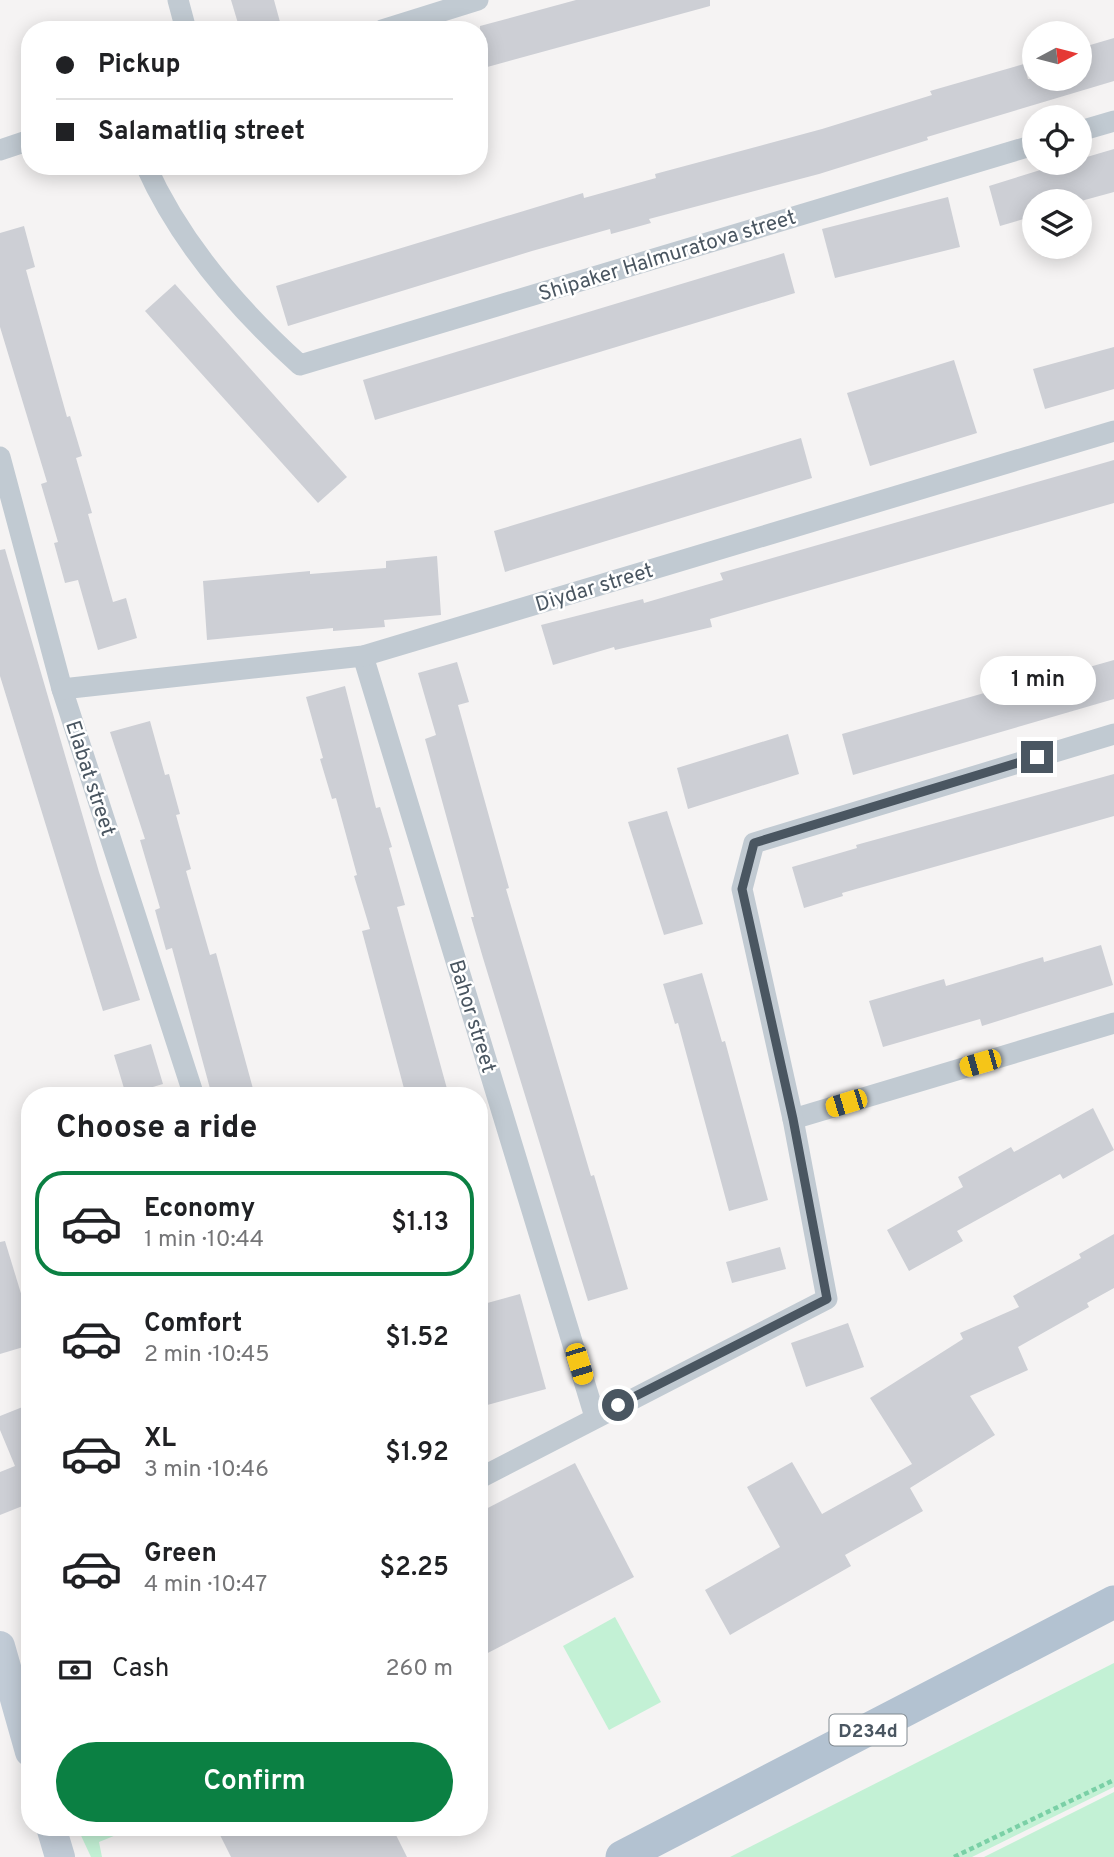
<!DOCTYPE html>
<html lang="en">
<head>
<meta charset="utf-8">
<style>
  :root { --surface:#fff; --page:#f6f6f6; --text:#202124; --muted:#757577; --line:#e0e0e0; --accent:#0b8043 }
  body { margin:0; font-family:Overpass,sans-serif; background:var(--page); color:var(--text); height:100vh; display:flex; flex-direction:column; font-size:26px; white-space:nowrap }
  * { box-sizing:border-box; margin:0 }
  p { font-size:23px; color:var(--muted) }
  .icon { flex:none; width:38px; height:38px; fill:none; stroke:currentColor; stroke-width:2; stroke-linecap:round; stroke-linejoin:round }
  .map { position:relative; flex:1; overflow:hidden }
  .side { position:absolute; left:21px; top:1087px; width:467px; height:749px; display:flex; flex-direction:column; background:var(--surface); border-radius:28px; box-shadow:0 4px 18px #0003 }
  .side>* { flex:none }
  .banner { position:absolute; left:21px; top:21px; width:467px; height:154px; border-radius:28px; box-shadow:0 4px 18px #0003; display:grid; align-content:center; height:154px; padding:0 35px; background:var(--surface) }
  .needle { width:46px; rotate:83deg }
  .fabs { position:absolute; left:1022px; top:21px; display:grid; gap:14px }
  .fabs a { display:grid; place-items:center; width:70px; height:70px; border-radius:50%; background:var(--surface); box-shadow:0 4px 18px #0003; font-size:35px }
  .end { position:absolute; width:32px; height:32px; margin:-16px; border:9px solid #4a5661; background:#fff; box-shadow:0 0 0 4px #fff }
  .from { border-radius:50% }
  .bubble { position:absolute; height:49px; border-radius:24px; background:var(--surface); box-shadow:0 4px 18px #0003; font-size:23px; font-weight:600; line-height:49px; text-align:center }
  .car { position:absolute; width:21px; height:42px; margin:-21px -10px; border-radius:9px; box-shadow:0 0 5px 2px #0007; background:linear-gradient(#f5c518 24%,#345 0 40%,#f5c518 0 76%,#345 0 86%,#f5c518 0) }
  .banner b { display:flex; align-items:center; gap:24px; height:66px; font-size:26px }
  .banner b+b { border-top:2px solid var(--line) }
  .banner i { width:18px; height:18px; background:var(--text) }
  ul { padding:0; list-style:none }
  li { display:flex; align-items:center; gap:21px; height:105px; margin:0 14px 10px; padding:0 21px; border:4px solid transparent; border-radius:28px }
  li div { flex:1 }
  li b { display:block; font-size:26px }
  li em { font-style:normal; font-weight:600 }
  li.selected { border-color:var(--accent) }
  li>.icon { width:63px; height:63px; stroke-width:1.5 }
  h2 { padding:0 35px; font-size:32px; line-height:84px }
  .pay { display:flex; align-items:center; gap:18px; height:77px; padding:0 35px; font-size:26px }
  .pay p { margin-inline-start:auto }
  .cta { display:flex; gap:14px; margin-top:auto; padding:14px 35px }
  .cta a { flex:1; height:80px; border-radius:42px; background:var(--accent); color:#fff; font-size:28px; font-weight:600; line-height:80px; text-align:center }
  .map>svg:first-child { display:block }
  .green { fill:#c3f1d5 }
  .building { fill:#cdcfd5 }
  .lines { fill:none; stroke-linecap:round; stroke-linejoin:round }
  .path { stroke:#7ad0a6; stroke-width:4.5; stroke-dasharray:5 3.5; stroke-linecap:butt }
  .street { stroke:#c1cad2; stroke-width:21 }
  .secondary { stroke:#c1cbd6; stroke-width:30 }
  .primary { stroke:#b3c2d1; stroke-width:33 }
  .route { stroke:#4a5661; stroke-width:9 }
  .labels { text-anchor:middle; stroke-width:5; stroke-linejoin:round; paint-order:stroke }
  .shield { fill:#fff; stroke:#808990; stroke-width:2 }
  .shield-label { font-size:19px; font-weight:bold; fill:#4a5661 }
  .street-label { font-size:21px; fill:#4a5661; stroke:#fff }
</style>
</head>
<body>
<div class="map">
<svg width="1114" height="1857" viewBox="0 0 1114 1857">
  <rect width="100%" height="100%" fill="#f5f3f3"/>
  <g class="green">
    <polygon points="615,1617 661,1702 609,1730 563,1646"/>
    <polygon points="1114,1663 1114,1787 972,1857 730,1857"/>
    <polygon points="1114,1792 1114,1857 984,1857"/>
    <polygon points="77,1827 124,1827 126,1831 99,1842 102,1857 91,1857"/>
  </g>
  <g class="building">
    <polygon points="231,0 274,0 280,22 255,30 240,30"/>
    <polygon points="576,0 710,0 710,6 480,69 480,26"/>
    <polygon points="1114,38 1114,81 927,137 928,140 819,174 649,219 651,223 611,234 610,229 532,251 288,326 276,286 583,193 584,198 656,178 655,174 822,129 932,95 930,91 1024,64 1028,79 1080,79 1080,48"/>
    <polygon points="1114,149 1114,192 1081,201 1034,201 1034,216 1000,226 989,186 1063,163 1080,163 1080,159"/>
    <polygon points="948,197 960,247 835,278 822,229"/>
    <polygon points="24,226 35,267 26,270 67,417 70,416 82,456 76,458 92,513 88,514 113,602 126,598 137,638 98,650 78,580 65,583 54,543 58,542 41,484 47,482 0,327 0,233"/>
    <polygon points="784,253 795,293 375,420 363,380"/>
    <polygon points="175,284 347,477 318,503 145,311"/>
    <polygon points="1114,347 1114,389 1045,409 1033,369"/>
    <polygon points="954,360 977,433 870,466 847,393"/>
    <polygon points="801,438 812,478 505,572 494,531"/>
    <polygon points="1114,460 1114,503 710,619 712,627 615,650 614,647 553,665 541,625 643,599 644,603 723,580 720,573"/>
    <polygon points="5,549 99,872 140,1000 103,1011 0,676 0,550"/>
    <polygon points="437,556 441,615 384,620 385,627 333,631 333,628 207,640 203,581 310,571 310,574 386,568 386,561"/>
    <polygon points="1114,660 1114,699 853,775 842,734 1067,669 1068,673"/>
    <polygon points="457,662 469,702 458,705 509,888 506,889 591,1176 594,1175 628,1289 588,1301 483,958 471,917 474,917 425,739 436,735 418,673"/>
    <polygon points="345,686 376,808 380,807 392,847 389,848 405,905 397,907 449,1096 406,1096 362,931 370,929 354,876 357,875 336,798 332,799 320,759 323,758 306,697"/>
    <polygon points="150,721 165,775 169,774 180,814 176,815 191,869 186,871 210,955 216,953 255,1096 212,1096 172,948 166,950 155,910 160,908 140,840 145,839 110,732"/>
    <polygon points="788,734 799,774 688,809 677,768"/>
    <polygon points="1114,774 1114,816 842,893 843,896 804,908 792,867 857,848 856,845"/>
    <polygon points="667,811 703,924 664,935 628,822"/>
    <polygon points="1101,945 1113,985 982,1026 980,1019 883,1047 869,1001 944,979 946,986 1043,957 1044,962"/>
    <polygon points="702,973 722,1042 725,1041 768,1200 729,1211 678,1023 675,1024 663,984"/>
    <polygon points="151,1044 163,1084 126,1095 114,1055"/>
    <polygon points="1093,1108 1114,1150 1063,1179 1060,1174 957,1231 963,1241 909,1271 887,1230 963,1187 958,1177 1011,1147 1014,1152"/>
    <polygon points="1114,1234 1114,1288 1087,1303 1089,1307 1018,1347 1028,1370 970,1396 995,1435 910,1488 923,1511 845,1555 851,1566 730,1635 705,1590 780,1547 747,1487 792,1462 822,1514 912,1464 870,1398 963,1339 960,1333 1019,1307 1013,1296 1081,1258 1079,1254"/>
    <polygon points="5,1241 30,1323 30,1345 0,1354 0,1242"/>
    <polygon points="780,1247 786,1269 732,1283 726,1262"/>
    <polygon points="520,1294 546,1389 480,1407 480,1305"/>
    <polygon points="848,1323 864,1367 806,1387 791,1343"/>
    <polygon points="25,1406 30,1419 30,1503 0,1515 0,1472 15,1466 0,1430 0,1416"/>
    <polygon points="575,1463 634,1577 480,1657 480,1512"/>
    <polygon points="216,1827 392,1827 407,1857 231,1857"/>
  </g>
  <g class="lines">
    <polyline class="path" points="954,1857 1114,1780"/>
    <g class="street">
      <polyline points="178,0 186,30"/>
      <polyline points="382,30 478,0"/>
      <polyline points="1080,131 1114,121"/>
      <polyline points="0,150 30,140"/>
      <path d="M 146,166 C 180,242 239,310 300,365 L 1034,145"/>
      <polyline points="0,457 62,689 194,1096"/>
      <polyline points="363,656 595,1417"/>
      <polyline points="62,689 363,656 1114,431"/>
      <polyline points="793,1119 1114,1023"/>
      <polyline points="480,1478 827,1299 793,1119 742,889 754,843 1114,734"/>
    </g>
    <g class="secondary">
      <polyline points="0,1646 30,1752"/>
      <polyline points="51,1827 60,1857"/>
    </g>
    <polyline class="primary" points="622,1857 1114,1602"/>
  </g>
  <g class="lines">
    <polyline class="route" points="618,1405 827,1299 793,1119 742,889 754,843 1037,757"/>
  </g>
  <g class="labels">
    <rect class="shield" x="829.5" y="1714.5" width="77" height="31" rx="5"/>
    <g class="shield-label">
      <text x="868" y="1737">D234d</text>
    </g>
    <g class="street-label">
      <text transform="translate(667 255) rotate(-17)" y="7">Shipaker Halmuratova street</text>
      <text transform="translate(594 587) rotate(-17)" y="7">Diydar street</text>
      <text transform="translate(91 778) rotate(72)" y="7">Elabat street</text>
      <text transform="translate(473 1016) rotate(73)" y="7">Bahor street</text>
    </g>
  </g>
</svg>
<div class="fabs">
<a><svg class="needle" viewBox="-14 -14 28 28"><path d="M0-13l5 13h-10z" fill="#e53935"/><path d="M0 13l5-13h-10z" fill="#757577"/></svg></a>
<a><svg class="icon" aria-label="locate" viewBox="0 0 24 24"><circle cx="12" cy="12" r="6"/><path d="M12 2v4M12 18v4M2 12h4M18 12h4"/></svg></a>
<a><svg class="icon" aria-label="layers" viewBox="0 0 24 24"><path d="M12 4l9 5-9 5-9-5zM3 14l9 5 9-5"/></svg></a>
</div>
<i class="end from" style="left:618px;top:1405px"></i>
<i class="end" style="left:1037px;top:757px"></i>
<div class="bubble" style="left:980px;top:656px;width:116px">1 min</div>
<i class="car" style="left:980px;top:1063px;rotate:254deg"></i>
<i class="car" style="left:846px;top:1103px;rotate:253deg"></i>
<i class="car" style="left:579px;top:1364px;rotate:163deg"></i>
<div class="banner">
<b><i class="from"></i>Pickup</b>
<b><i></i>Salamatliq street</b>
</div>
<section class="side">
<h2>Choose a ride</h2>
<ul>
<li class="selected"><svg class="icon" aria-label="car" viewBox="0 0 24 24"><path d="M5 17H2v-5l4-1 3-4h7l3 4 3 1v5h-3M9 17h6M6 11h13"/><circle cx="7" cy="17" r="2"/><circle cx="17" cy="17" r="2"/></svg><div><b>Economy</b><p>1 min · 10:44</p></div><em>$1.13</em></li>
<li><svg class="icon" aria-label="car" viewBox="0 0 24 24"><path d="M5 17H2v-5l4-1 3-4h7l3 4 3 1v5h-3M9 17h6M6 11h13"/><circle cx="7" cy="17" r="2"/><circle cx="17" cy="17" r="2"/></svg><div><b>Comfort</b><p>2 min · 10:45</p></div><em>$1.52</em></li>
<li><svg class="icon" aria-label="car" viewBox="0 0 24 24"><path d="M5 17H2v-5l4-1 3-4h7l3 4 3 1v5h-3M9 17h6M6 11h13"/><circle cx="7" cy="17" r="2"/><circle cx="17" cy="17" r="2"/></svg><div><b>XL</b><p>3 min · 10:46</p></div><em>$1.92</em></li>
<li><svg class="icon" aria-label="car" viewBox="0 0 24 24"><path d="M5 17H2v-5l4-1 3-4h7l3 4 3 1v5h-3M9 17h6M6 11h13"/><circle cx="7" cy="17" r="2"/><circle cx="17" cy="17" r="2"/></svg><div><b>Green</b><p>4 min · 10:47</p></div><em>$2.25</em></li>
</ul>
<div class="pay"><svg class="icon" aria-label="cash" viewBox="0 0 24 24"><path d="M3 7h18v10H3z"/><circle cx="12" cy="12" r="2"/></svg>Cash<p>260 m</p></div>
<div class="cta"><a>Confirm</a></div>
</section>
</div>
</body>
</html>
